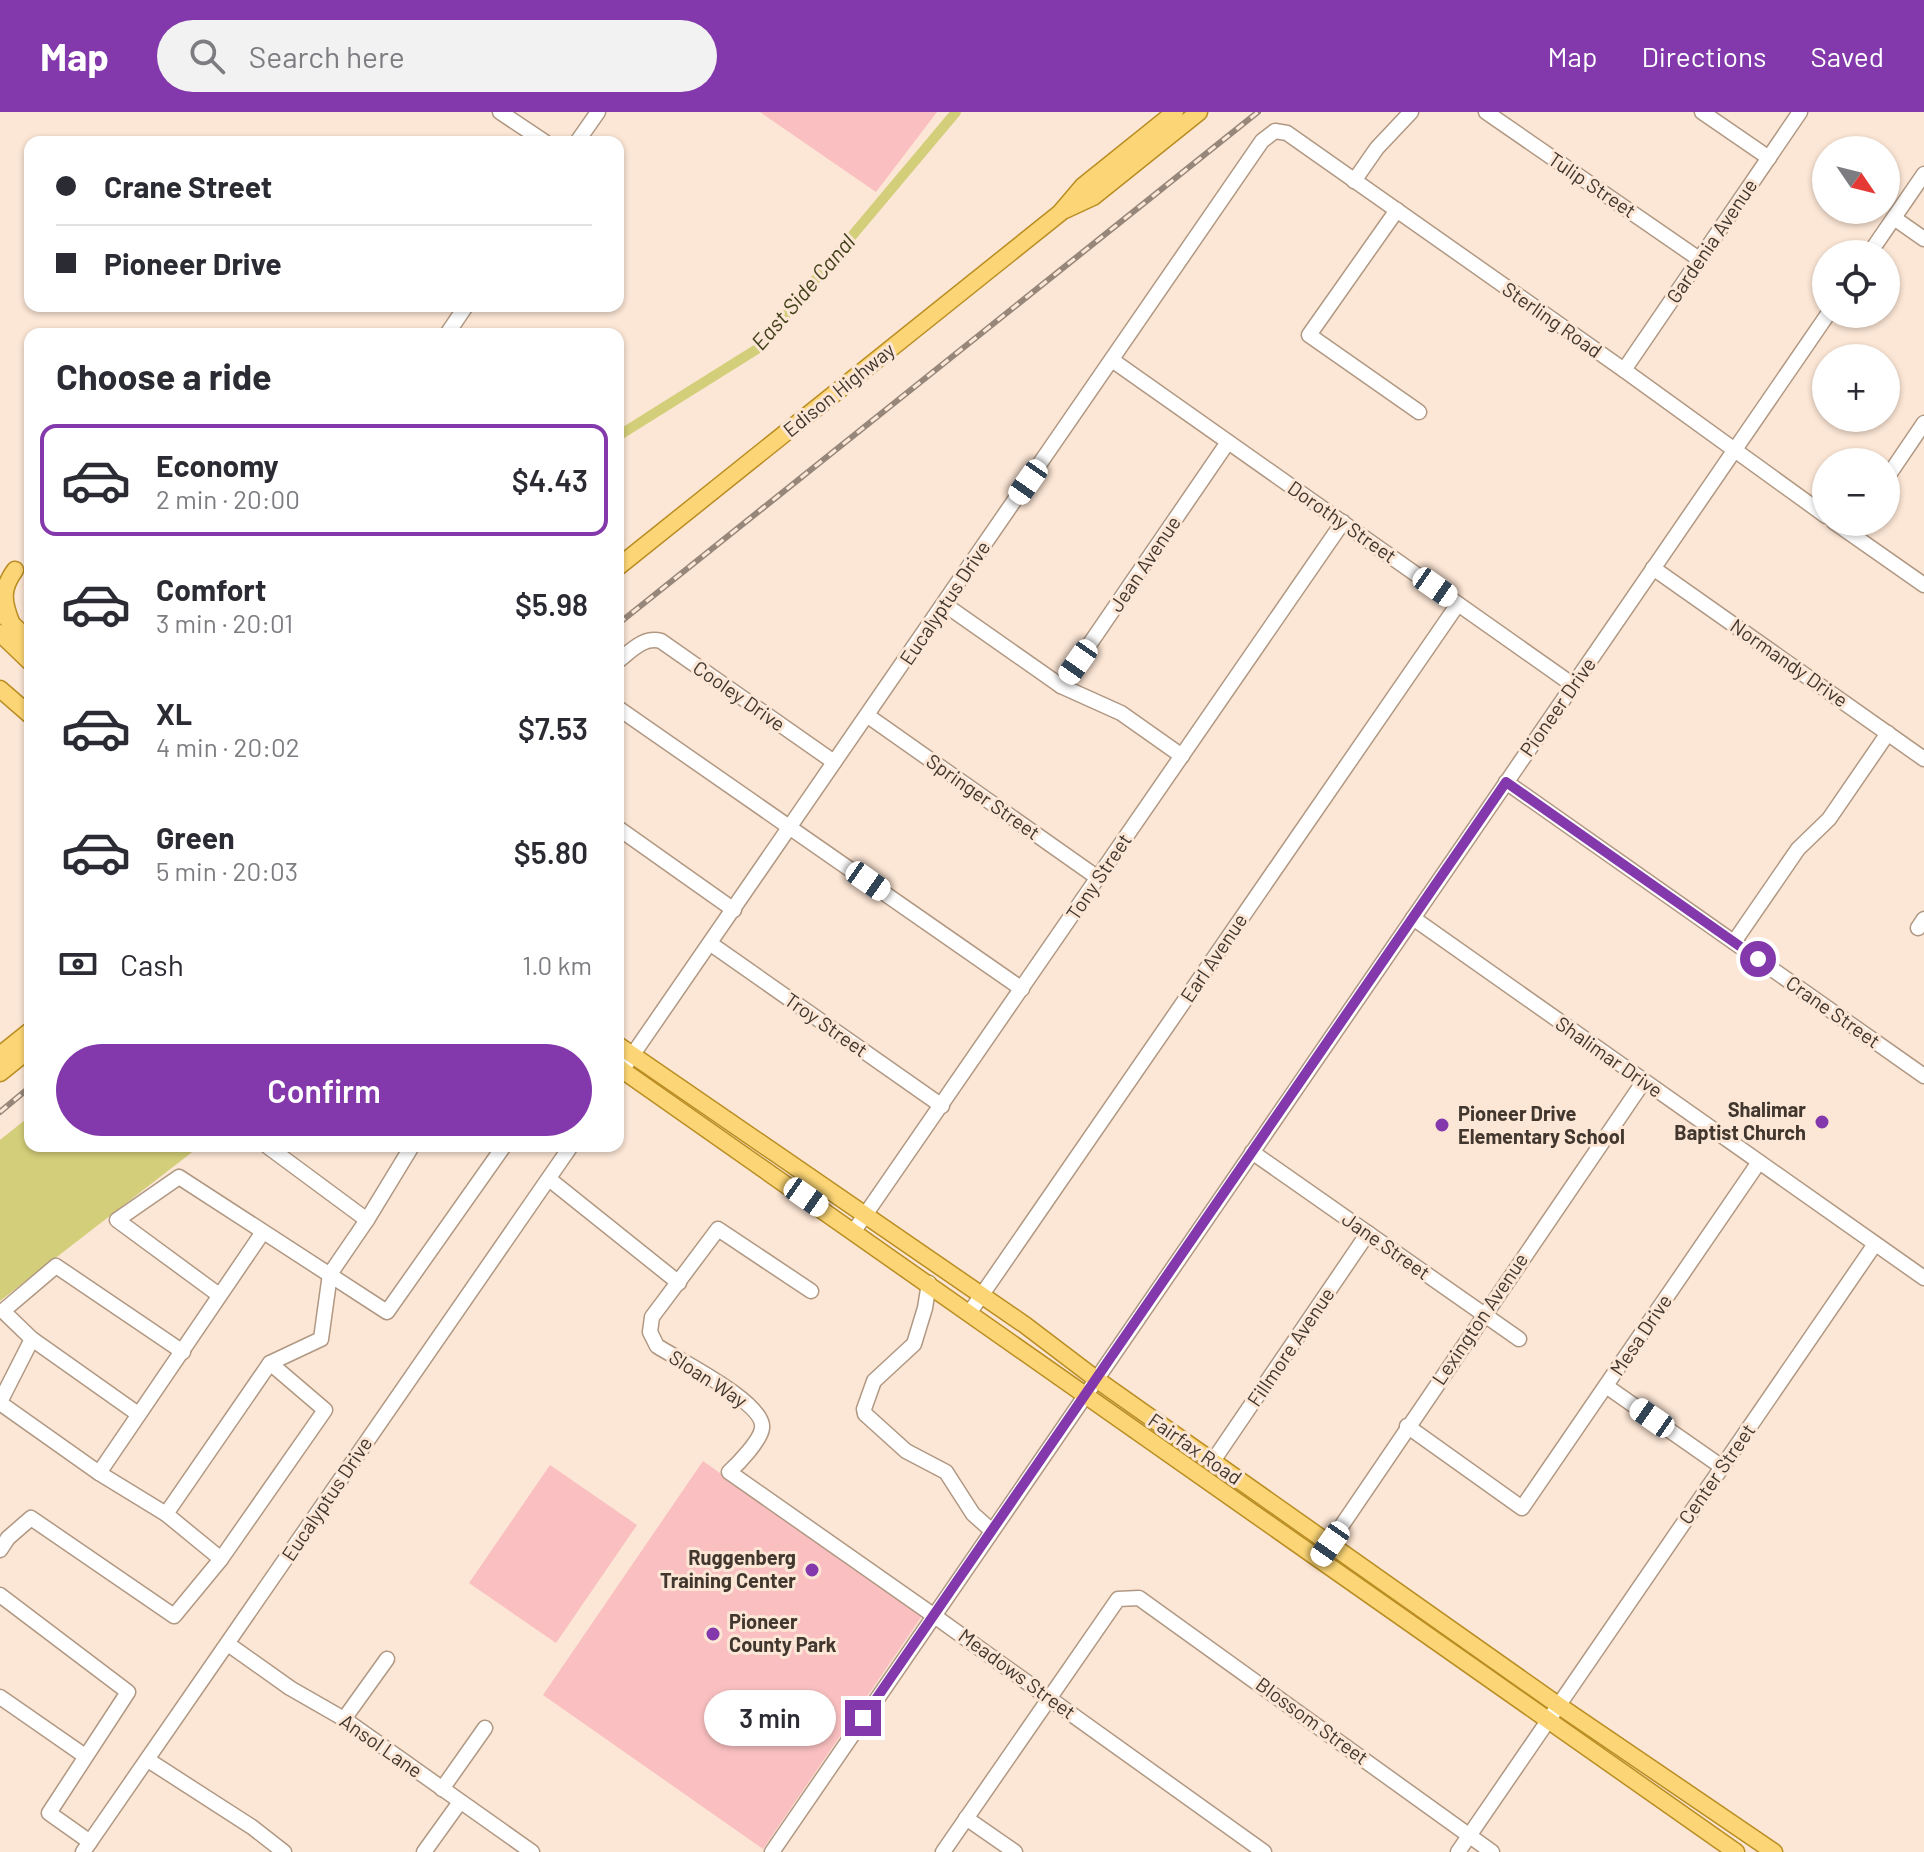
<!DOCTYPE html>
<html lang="en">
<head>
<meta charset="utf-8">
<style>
  :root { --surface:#fff; --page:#f2f2f3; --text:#2b2b33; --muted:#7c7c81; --line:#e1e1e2; --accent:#8339ab }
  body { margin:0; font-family:Barlow,sans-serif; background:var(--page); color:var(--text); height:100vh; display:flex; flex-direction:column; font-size:30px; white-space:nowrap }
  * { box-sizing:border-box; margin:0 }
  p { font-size:26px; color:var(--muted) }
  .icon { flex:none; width:44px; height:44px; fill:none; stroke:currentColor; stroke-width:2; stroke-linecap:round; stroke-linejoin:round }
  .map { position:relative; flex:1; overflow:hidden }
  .drawer { position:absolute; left:24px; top:216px; width:600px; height:824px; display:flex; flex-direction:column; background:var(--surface); border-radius:16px; box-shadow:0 2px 6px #0004 }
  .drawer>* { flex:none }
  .top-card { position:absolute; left:24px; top:24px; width:600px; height:176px; border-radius:16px; box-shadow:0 2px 6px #0004; display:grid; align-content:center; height:176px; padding:0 32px; background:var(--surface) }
  .needle { width:52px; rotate:125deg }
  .fabs { position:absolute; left:1812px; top:24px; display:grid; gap:16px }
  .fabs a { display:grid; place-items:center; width:88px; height:88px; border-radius:50%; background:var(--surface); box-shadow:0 2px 6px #0004; font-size:40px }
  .end { position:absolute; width:36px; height:36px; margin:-18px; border:10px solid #8339ab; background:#fff; box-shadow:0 0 0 4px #fff }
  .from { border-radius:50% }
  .bubble { position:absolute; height:56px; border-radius:28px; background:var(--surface); box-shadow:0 2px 6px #0004; font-size:26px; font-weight:600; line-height:56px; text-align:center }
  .car { position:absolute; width:24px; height:48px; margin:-24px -12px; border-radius:10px; box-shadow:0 0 6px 2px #0007; background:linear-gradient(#fff 24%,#345 0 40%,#fff 0 76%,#345 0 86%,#fff 0) }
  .top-card b { display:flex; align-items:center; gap:28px; height:76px; font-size:30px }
  .top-card b+b { border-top:2px solid var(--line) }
  .top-card i { width:20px; height:20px; background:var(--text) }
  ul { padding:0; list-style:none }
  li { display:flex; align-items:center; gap:24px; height:112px; margin:0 16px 12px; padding:0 16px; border:4px solid transparent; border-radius:16px }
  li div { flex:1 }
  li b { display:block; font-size:30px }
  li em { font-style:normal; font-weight:600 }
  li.selected { border-color:var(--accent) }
  li>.icon { width:72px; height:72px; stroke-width:1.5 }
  h2 { padding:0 32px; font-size:36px; line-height:96px }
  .pay { display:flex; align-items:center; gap:20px; height:88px; padding:0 32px; font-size:30px }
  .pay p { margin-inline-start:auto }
  .action { display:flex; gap:16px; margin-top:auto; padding:16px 32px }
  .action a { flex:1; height:92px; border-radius:48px; background:var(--accent); color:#fff; font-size:32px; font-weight:600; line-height:92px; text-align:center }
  header { display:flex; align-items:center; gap:48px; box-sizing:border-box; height:112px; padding:0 40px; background:var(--accent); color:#fff }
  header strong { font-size:38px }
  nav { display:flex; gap:44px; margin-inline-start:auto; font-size:28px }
  .search { width:560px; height:72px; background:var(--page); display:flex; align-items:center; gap:20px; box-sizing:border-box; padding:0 28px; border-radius:44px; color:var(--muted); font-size:30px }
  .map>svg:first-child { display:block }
  .green { fill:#fac0c1 }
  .water { fill:#d3ce79 }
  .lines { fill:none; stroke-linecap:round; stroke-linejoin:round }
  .canal { stroke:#d3ce79; stroke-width:10 }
  .minor-casing { stroke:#b09883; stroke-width:17 }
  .major-casing { stroke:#b98d22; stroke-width:19 }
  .minor { stroke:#fff; stroke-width:14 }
  .major { stroke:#fcd676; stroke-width:16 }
  .rail-casing { stroke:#96877a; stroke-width:6 }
  .rail { stroke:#fce6d5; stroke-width:3; stroke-dasharray:9; stroke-linecap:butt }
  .route { stroke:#8339ab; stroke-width:10 }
  .poi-dot { fill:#8339ab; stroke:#fce6d5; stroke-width:3 }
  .labels { text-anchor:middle; stroke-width:6; stroke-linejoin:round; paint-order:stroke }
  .street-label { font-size:20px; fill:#41372e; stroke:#fce6d5 }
  .poi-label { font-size:20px; font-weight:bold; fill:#41372e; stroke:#fce6d5; text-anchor:end }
  .water-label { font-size:22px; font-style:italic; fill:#42401b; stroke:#fce6d5 }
</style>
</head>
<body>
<header>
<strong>Map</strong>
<div class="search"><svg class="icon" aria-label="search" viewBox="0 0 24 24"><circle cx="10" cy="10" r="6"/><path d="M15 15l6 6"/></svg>Search here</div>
<nav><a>Map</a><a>Directions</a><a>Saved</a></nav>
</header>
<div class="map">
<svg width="1924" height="1740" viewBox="0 0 1924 1740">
  <rect width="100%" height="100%" fill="#fce6d5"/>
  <g class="green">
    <polygon points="760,0 937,0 876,80"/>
    <polygon points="703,1349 922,1504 763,1737 543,1583"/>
    <polygon points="550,1353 637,1413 556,1531 469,1471"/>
  </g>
  <polygon class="water" points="30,1004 30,1034 200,1034 0,1189 0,1028"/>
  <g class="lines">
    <polyline class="canal" points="618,324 757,237 956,0"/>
    <defs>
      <g id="minor">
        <polyline points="500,0 545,30"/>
        <polyline points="1486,0 1699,147"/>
        <polyline points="1702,0 1769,46"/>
        <polyline points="577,30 598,0"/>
        <polyline points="1354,69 1377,36 1411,0"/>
        <polyline points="1397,98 1309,223 1419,300"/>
        <polyline points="1894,106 1924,127"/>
        <polyline points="1869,142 1924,62"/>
        <polyline points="447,222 466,194"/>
        <polyline points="1112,248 1573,573"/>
        <polyline points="1624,258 1800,0"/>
        <polyline points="1886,367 1924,311"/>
        <polyline points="1834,410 1924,473"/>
        <polyline points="1653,456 1924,647"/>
        <polyline points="944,492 1061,574 1121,601 1182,644"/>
        <path d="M 618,549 C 631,539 644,524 661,529 L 834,650"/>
        <polyline points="1061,574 1228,330"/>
        <polyline points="618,596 1022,877"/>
        <polyline points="868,604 1098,766"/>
        <polyline points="1506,670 1924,964"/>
        <polyline points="618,716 734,798"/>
        <polyline points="1413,806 1924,1166"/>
        <polyline points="1918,816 1924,807"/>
        <polyline points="1734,830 1798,737 1829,707 1888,621"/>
        <polyline points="711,832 942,994"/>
        <polyline points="618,964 1262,29 1275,19 1287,21 1624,258 1826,404"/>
        <polyline points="267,1034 367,1108"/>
        <polyline points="1252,1040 1519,1227"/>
        <polyline points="549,1067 679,1171"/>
        <polyline points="854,1119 1343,410"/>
        <polyline points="929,1171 925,1196 914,1232 874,1269 864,1297 865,1302 906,1339 946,1360 973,1402 991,1418"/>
        <path d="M 811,1179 L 718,1117 L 652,1205 L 650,1220 L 657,1234 C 677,1247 766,1291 762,1316 C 761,1328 738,1352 729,1360 L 933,1503 L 1264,1740"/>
        <polyline points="219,1183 117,1108 179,1065 387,1200 504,1034"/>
        <polyline points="970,1200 1458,492"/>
        <polyline points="1606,1274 1722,1355"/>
        <polyline points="0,1290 32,1227"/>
        <polyline points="0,1291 99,1361 166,1402 221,1447"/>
        <polyline points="138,1302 32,1227 3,1199 56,1154 183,1240"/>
        <polyline points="1407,1314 1522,1396 1759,1050"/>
        <polyline points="1213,1349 1368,1121"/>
        <polyline points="99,1361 263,1120"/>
        <polyline points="166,1402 270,1251 321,1227 330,1162 367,1108 412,1034"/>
        <polyline points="0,1438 8,1426 31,1406 174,1504 221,1447 325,1298 270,1251"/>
        <polyline points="1319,1447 1644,969"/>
        <polyline points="0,1483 128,1580 49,1701 90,1730"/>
        <polyline points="228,1532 290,1576 344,1607 532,1740"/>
        <polyline points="0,1585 85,1644"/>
        <polyline points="344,1607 387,1547"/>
        <polyline points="148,1648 252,1715 284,1740"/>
        <polyline points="442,1677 485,1616"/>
        <polyline points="966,1706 1015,1740"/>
        <polyline points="83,1740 571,1034"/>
        <polyline points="424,1740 460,1690"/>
        <polyline points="772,1740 1828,202"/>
        <polyline points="943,1740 1118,1487 1139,1486 1492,1740"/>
        <polyline points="1458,1740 1875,1132"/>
      </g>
      <g id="major">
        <polyline points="1065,98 1093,85 1199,0"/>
        <polyline points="618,455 1060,101 1083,74 1175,0"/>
        <polyline points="5,505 30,529"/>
        <path d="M 11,510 C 3,489 1,477 15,458"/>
        <polyline points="0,521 30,550"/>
        <polyline points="0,577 30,603"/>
        <polyline points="618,933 1025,1213 1096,1267 1558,1593 1774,1740"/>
        <polyline points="0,943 30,919"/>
        <polyline points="618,955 1736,1740"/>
        <polyline points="0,961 30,937"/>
      </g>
    </defs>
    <use href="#minor" class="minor-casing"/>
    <use href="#major" class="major-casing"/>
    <use href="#minor" class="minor"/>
    <use href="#major" class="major"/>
    <defs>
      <g id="rail">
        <polyline points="618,512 1258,0"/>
        <polyline points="0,1000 30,975"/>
      </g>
    </defs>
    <use href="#rail" class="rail-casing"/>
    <use href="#rail" class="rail"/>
  </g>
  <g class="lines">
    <polyline class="route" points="863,1606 1506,670 1758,847"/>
  </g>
  <g class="poi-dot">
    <circle cx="1822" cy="1010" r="8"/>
    <circle cx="1442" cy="1013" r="8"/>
    <circle cx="812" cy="1458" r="8"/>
    <circle cx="713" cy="1522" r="8"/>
  </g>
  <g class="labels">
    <g class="street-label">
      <text transform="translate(1592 73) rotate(34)" y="7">Tulip Street</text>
      <text transform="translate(1712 129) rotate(-56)" y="7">Gardenia Avenue</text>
      <text transform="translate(1552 208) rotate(35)" y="7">Sterling Road</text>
      <text transform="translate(839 278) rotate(-39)" y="7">Edison Highway</text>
      <text transform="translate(1342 410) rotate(35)" y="7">Dorothy Street</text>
      <text transform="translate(1145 452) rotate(-56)" y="7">Jean Avenue</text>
      <text transform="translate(945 491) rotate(-56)" y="7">Eucalyptus Drive</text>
      <text transform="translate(1789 551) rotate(35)" y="7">Normandy Drive</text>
      <text transform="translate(739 584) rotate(35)" y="7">Cooley Drive</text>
      <text transform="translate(1558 595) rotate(-55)" y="7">Pioneer Drive</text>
      <text transform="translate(983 685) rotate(35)" y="7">Springer Street</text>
      <text transform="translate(1099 765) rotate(-56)" y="7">Tony Street</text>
      <text transform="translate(1214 846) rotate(-56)" y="7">Earl Avenue</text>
      <text transform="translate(1833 900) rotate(35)" y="7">Crane Street</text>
      <text transform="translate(826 913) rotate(35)" y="7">Troy Street</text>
      <text transform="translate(1609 945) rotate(35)" y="7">Shalimar Drive</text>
      <text transform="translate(1386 1134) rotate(35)" y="7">Jane Street</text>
      <text transform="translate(1480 1207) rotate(-56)" y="7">Lexington Avenue</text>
      <text transform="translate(1641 1223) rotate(-56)" y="7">Mesa Drive</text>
      <text transform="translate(1291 1235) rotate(-56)" y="7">Fillmore Avenue</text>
      <text transform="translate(708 1267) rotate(33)" y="7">Sloan Way</text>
      <text transform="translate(1195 1337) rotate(35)" y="7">Fairfax Road</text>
      <text transform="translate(1717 1362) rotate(-55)" y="7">Center Street</text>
      <text transform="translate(327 1387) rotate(-56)" y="7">Eucalyptus Drive</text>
      <text transform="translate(1017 1562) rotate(36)" y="7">Meadows Street</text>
      <text transform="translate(1312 1609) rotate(36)" y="7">Blossom Street</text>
      <text transform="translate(381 1634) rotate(35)" y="7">Ansol Lane</text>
    </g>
    <g class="poi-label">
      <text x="1806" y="1005">Shalimar<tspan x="1806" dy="23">Baptist Church</tspan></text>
      <text x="1458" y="1009" text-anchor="start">Pioneer Drive<tspan x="1458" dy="23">Elementary School</tspan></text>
      <text x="796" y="1453">Ruggenberg<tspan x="796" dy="23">Training Center</tspan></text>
      <text x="729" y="1517" text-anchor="start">Pioneer<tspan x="729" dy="23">County Park</tspan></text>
    </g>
    <g class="water-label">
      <text transform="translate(803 180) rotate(-49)" y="8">East Side Canal</text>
    </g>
  </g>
</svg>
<div class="fabs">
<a><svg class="needle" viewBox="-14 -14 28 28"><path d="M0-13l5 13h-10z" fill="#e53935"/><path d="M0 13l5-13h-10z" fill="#7c7c81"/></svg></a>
<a><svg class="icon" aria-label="locate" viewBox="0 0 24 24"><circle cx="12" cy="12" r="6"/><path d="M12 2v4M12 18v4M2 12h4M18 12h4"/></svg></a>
<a>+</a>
<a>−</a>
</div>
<i class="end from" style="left:1758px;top:847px"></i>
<i class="end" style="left:863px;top:1606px"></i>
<div class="bubble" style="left:704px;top:1578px;width:132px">3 min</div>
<i class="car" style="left:1028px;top:370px;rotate:215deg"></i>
<i class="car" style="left:1435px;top:475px;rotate:125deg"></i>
<i class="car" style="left:1078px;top:550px;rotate:215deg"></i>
<i class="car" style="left:868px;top:769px;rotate:125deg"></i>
<i class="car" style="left:806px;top:1085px;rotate:125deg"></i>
<i class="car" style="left:1652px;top:1306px;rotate:305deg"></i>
<i class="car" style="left:1330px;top:1432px;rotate:215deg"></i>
<div class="top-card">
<b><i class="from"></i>Crane Street</b>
<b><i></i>Pioneer Drive</b>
</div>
<section class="drawer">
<h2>Choose a ride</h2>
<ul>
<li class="selected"><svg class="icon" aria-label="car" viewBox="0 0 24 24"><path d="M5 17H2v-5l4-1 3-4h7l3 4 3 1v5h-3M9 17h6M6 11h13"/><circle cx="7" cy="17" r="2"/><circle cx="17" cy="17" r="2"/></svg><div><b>Economy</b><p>2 min · 20:00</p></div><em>$4.43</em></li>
<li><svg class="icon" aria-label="car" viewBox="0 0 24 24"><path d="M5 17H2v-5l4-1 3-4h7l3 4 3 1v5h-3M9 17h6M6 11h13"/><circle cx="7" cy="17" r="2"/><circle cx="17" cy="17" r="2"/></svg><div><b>Comfort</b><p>3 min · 20:01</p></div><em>$5.98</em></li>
<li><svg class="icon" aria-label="car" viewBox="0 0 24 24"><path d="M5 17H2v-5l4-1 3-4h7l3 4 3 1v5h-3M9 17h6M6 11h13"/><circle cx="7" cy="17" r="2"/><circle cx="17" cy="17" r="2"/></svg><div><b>XL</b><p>4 min · 20:02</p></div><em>$7.53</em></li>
<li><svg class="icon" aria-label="car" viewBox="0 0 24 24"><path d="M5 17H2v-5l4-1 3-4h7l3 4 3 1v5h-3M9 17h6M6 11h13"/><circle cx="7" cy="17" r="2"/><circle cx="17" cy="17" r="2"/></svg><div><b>Green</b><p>5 min · 20:03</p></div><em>$5.80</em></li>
</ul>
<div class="pay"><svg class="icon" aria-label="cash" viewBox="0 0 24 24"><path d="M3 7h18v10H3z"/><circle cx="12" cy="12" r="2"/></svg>Cash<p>1.0 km</p></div>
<div class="action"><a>Confirm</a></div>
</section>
</div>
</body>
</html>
